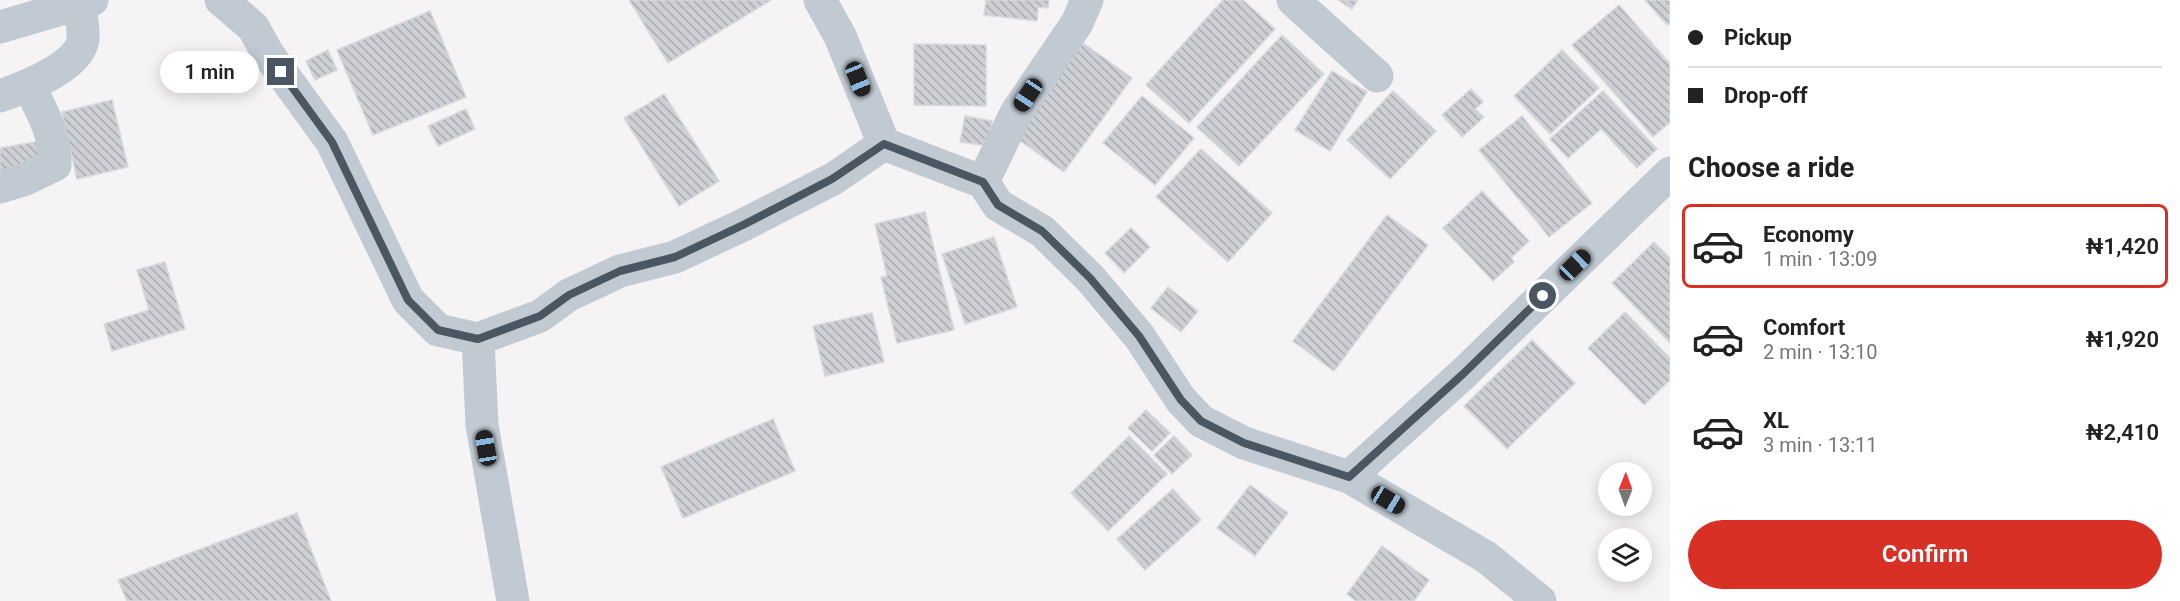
<!DOCTYPE html>
<html lang="en">
<head>
<meta charset="utf-8">
<style>
  :root { --surface:#fff; --page:#f6f6f6; --text:#222; --muted:#767676; --line:#e0e0e0; --accent:#d93025 }
  body { margin:0; font-family:Roboto,sans-serif; background:var(--page); color:var(--text); height:100vh; display:flex; flex-direction:column; font-size:22px; white-space:nowrap }
  * { box-sizing:border-box; margin:0 }
  p { font-size:20px; color:var(--muted) }
  .icon { flex:none; width:33px; height:33px; fill:none; stroke:currentColor; stroke-width:2; stroke-linecap:round; stroke-linejoin:round }
  .map { position:relative; flex:1; overflow:hidden }
  .panel { display:flex; flex-direction:column; background:var(--surface); width:510px }
  .panel>* { flex:none }
  .hud { display:grid; align-content:center; height:132px; padding:0 18px; background:var(--surface) }
  .needle { width:39px; rotate:1deg }
  .buttons { position:absolute; left:1598px; top:462px; display:grid; gap:12px }
  .buttons a { display:grid; place-items:center; width:54px; height:54px; border-radius:50%; background:var(--surface); box-shadow:0 3px 15px #0003; font-size:30px }
  .end { position:absolute; width:27px; height:27px; margin:-14px; border:8px solid #4a5661; background:#fff; box-shadow:0 0 0 3px #fff }
  .from { border-radius:50% }
  .bubble { position:absolute; height:42px; border-radius:21px; background:var(--surface); box-shadow:0 3px 15px #0003; font-size:20px; font-weight:600; line-height:42px; text-align:center }
  .car { position:absolute; width:18px; height:36px; margin:-18px -9px; border-radius:8px; box-shadow:0 0 4px 2px #0007; background:linear-gradient(#222 24%,#8ab4d8 0 40%,#222 0 76%,#8ab4d8 0 86%,#222 0) }
  .hud b { display:flex; align-items:center; gap:21px; height:57px; font-size:22px }
  .hud b+b { border-top:2px solid var(--line) }
  .hud i { width:15px; height:15px; background:var(--text) }
  ul { padding:0; list-style:none }
  li { display:flex; align-items:center; gap:18px; height:84px; margin:0 12px 9px; padding:0 6px; border:3px solid transparent; border-radius:9px }
  li div { flex:1 }
  li b { display:block; font-size:22px }
  li em { font-style:normal; font-weight:600 }
  li.active { border-color:var(--accent) }
  li>.icon { width:54px; height:54px; stroke-width:1.5 }
  h2 { padding:0 18px; font-size:27px; line-height:72px }
  .cta { display:flex; gap:12px; margin-top:auto; padding:12px 18px }
  .cta a { flex:1; height:69px; border-radius:36px; background:var(--accent); color:#fff; font-size:24px; font-weight:600; line-height:69px; text-align:center }
  main { display:flex; flex:1; min-height:0 }
  .map>svg:first-child { display:block }
  .building { fill:url(#building-back-hatch); stroke:#d7d9de; stroke-width:1.5 }
  .lines { fill:none; stroke-linecap:round; stroke-linejoin:round }
  .minor { stroke:#c1cad2; stroke-width:33 }
  .route { stroke:#4a5661; stroke-width:8 }
</style>
</head>
<body>
<main>
<div class="map">
<svg width="1670" height="601" viewBox="0 0 1670 601">
  <defs>
    <pattern id="building-back-hatch" width="6" height="6" patternUnits="userSpaceOnUse" patternTransform="scale(1.5)"><rect width="6" height="6" fill="#cdcfd5"/><path d="M-1 5l2 2M0 0l6 6M5-1l2 2" fill="none" stroke="#a8abb0"/></pattern>
  </defs>
  <rect width="100%" height="100%" fill="#f5f3f3"/>
  <g class="building">
    <polygon points="629,0 771,0 668,63"/>
    <polygon points="986,0 1049,0 1048,8 1038,7 1037,21 984,15"/>
    <polygon points="1223,0 1243,0 1275,29 1189,123 1146,85"/>
    <polygon points="1338,0 1358,0 1352,9"/>
    <polygon points="1645,0 1670,0 1670,23 1667,25"/>
    <polygon points="1619,5 1670,64 1670,122 1653,137 1572,45"/>
    <polygon points="430,11 466,97 373,135 337,50"/>
    <polygon points="1282,35 1324,74 1239,166 1197,127"/>
    <polygon points="1083,43 1132,78 1064,172 1015,137"/>
    <polygon points="914,44 986,45 986,106 914,105"/>
    <polygon points="328,50 337,70 315,80 306,61"/>
    <polygon points="1562,50 1599,88 1550,134 1514,96"/>
    <polygon points="1332,71 1367,92 1330,151 1295,130"/>
    <polygon points="1471,89 1483,102 1475,109 1484,117 1462,137 1442,115"/>
    <polygon points="1393,91 1436,131 1390,179 1347,140"/>
    <polygon points="1603,91 1657,149 1637,168 1601,129 1568,158 1550,139"/>
    <polygon points="664,94 719,181 679,206 624,118"/>
    <polygon points="1142,96 1194,138 1155,185 1103,143"/>
    <polygon points="112,100 128,167 77,179 62,112"/>
    <polygon points="466,109 475,129 438,146 428,126"/>
    <polygon points="965,116 992,121 988,146 960,142"/>
    <polygon points="1522,116 1592,203 1549,237 1479,150"/>
    <polygon points="40,141 45,167 0,176 0,148"/>
    <polygon points="1201,149 1272,213 1228,262 1156,197"/>
    <polygon points="1482,191 1529,241 1511,258 1514,262 1493,281 1443,228"/>
    <polygon points="925,212 954,330 897,343 881,277 887,276 875,224"/>
    <polygon points="1387,215 1428,245 1334,371 1293,341"/>
    <polygon points="1131,228 1150,247 1124,273 1105,253"/>
    <polygon points="994,237 1017,307 965,324 942,254"/>
    <polygon points="1654,242 1670,258 1670,343 1612,283"/>
    <polygon points="165,262 185,329 112,351 104,324 149,310 137,270"/>
    <polygon points="1168,287 1198,311 1181,332 1151,308"/>
    <polygon points="1625,312 1670,358 1670,380 1644,405 1588,348"/>
    <polygon points="872,313 884,362 825,376 813,326"/>
    <polygon points="1532,340 1575,383 1507,449 1464,406"/>
    <polygon points="1146,410 1170,433 1152,451 1128,428"/>
    <polygon points="773,419 795,471 683,518 661,467"/>
    <polygon points="1129,436 1167,474 1108,531 1071,493"/>
    <polygon points="1174,436 1192,455 1172,474 1154,455"/>
    <polygon points="1250,485 1288,513 1255,556 1217,528"/>
    <polygon points="1173,489 1201,520 1145,570 1117,539"/>
    <polygon points="297,513 331,601 127,601 118,580"/>
    <polygon points="1382,546 1429,580 1414,601 1356,601 1347,594"/>
  </g>
  <g class="lines">
    <g class="minor">
      <polyline points="221,0 253,27 268,54 332,142 408,300 438,330 478,339 540,316 569,295 620,271 675,257 743,225 833,179 884,144 983,182 998,205 1042,231 1090,278 1139,336 1181,400 1201,421 1244,443 1349,477 1486,557 1540,601"/>
      <polyline points="820,0 840,36 884,144"/>
      <polyline points="1293,0 1377,76"/>
      <polyline points="0,27 92,0"/>
      <path d="M 0,96 C 23,88 80,67 83,39 C 84,28 80,13 80,2"/>
      <polyline points="983,182 1016,113 1077,23 1087,0"/>
      <path d="M 0,187 L 26,179 L 55,165 C 56,136 42,111 29,86"/>
      <polyline points="478,339 482,425 513,601"/>
      <polyline points="1349,477 1463,374 1670,173"/>
    </g>
  </g>
  <g class="lines">
    <polyline class="route" points="281,72 332,142 408,300 438,330 478,339 540,316 569,295 620,271 675,257 743,225 832,179 884,144 983,182 998,205 1042,231 1090,278 1139,336 1181,400 1201,421 1244,443 1349,477 1463,374 1543,296"/>
  </g>
</svg>
<div class="buttons">
<a><svg class="needle" viewBox="-14 -14 28 28"><path d="M0-13l5 13h-10z" fill="#e53935"/><path d="M0 13l5-13h-10z" fill="#767676"/></svg></a>
<a><svg class="icon" aria-label="layers" viewBox="0 0 24 24"><path d="M12 4l9 5-9 5-9-5zM3 14l9 5 9-5"/></svg></a>
</div>
<i class="end from" style="left:1543px;top:296px"></i>
<i class="end" style="left:281px;top:72px"></i>
<div class="bubble" style="left:160px;top:51px;width:99px">1 min</div>
<i class="car" style="left:858px;top:79px;rotate:158deg"></i>
<i class="car" style="left:1028px;top:95px;rotate:214deg"></i>
<i class="car" style="left:1575px;top:265px;rotate:46deg"></i>
<i class="car" style="left:486px;top:448px;rotate:350deg"></i>
<i class="car" style="left:1388px;top:500px;rotate:121deg"></i>
</div>
<section class="panel">
<div class="hud">
<b><i class="from"></i>Pickup</b>
<b><i></i>Drop-off</b>
</div>
<h2>Choose a ride</h2>
<ul>
<li class="active"><svg class="icon" aria-label="car" viewBox="0 0 24 24"><path d="M5 17H2v-5l4-1 3-4h7l3 4 3 1v5h-3M9 17h6M6 11h13"/><circle cx="7" cy="17" r="2"/><circle cx="17" cy="17" r="2"/></svg><div><b>Economy</b><p>1 min · 13:09</p></div><em>₦1,420</em></li>
<li><svg class="icon" aria-label="car" viewBox="0 0 24 24"><path d="M5 17H2v-5l4-1 3-4h7l3 4 3 1v5h-3M9 17h6M6 11h13"/><circle cx="7" cy="17" r="2"/><circle cx="17" cy="17" r="2"/></svg><div><b>Comfort</b><p>2 min · 13:10</p></div><em>₦1,920</em></li>
<li><svg class="icon" aria-label="car" viewBox="0 0 24 24"><path d="M5 17H2v-5l4-1 3-4h7l3 4 3 1v5h-3M9 17h6M6 11h13"/><circle cx="7" cy="17" r="2"/><circle cx="17" cy="17" r="2"/></svg><div><b>XL</b><p>3 min · 13:11</p></div><em>₦2,410</em></li>
</ul>
<div class="cta"><a>Confirm</a></div>
</section>
</main>
</body>
</html>
